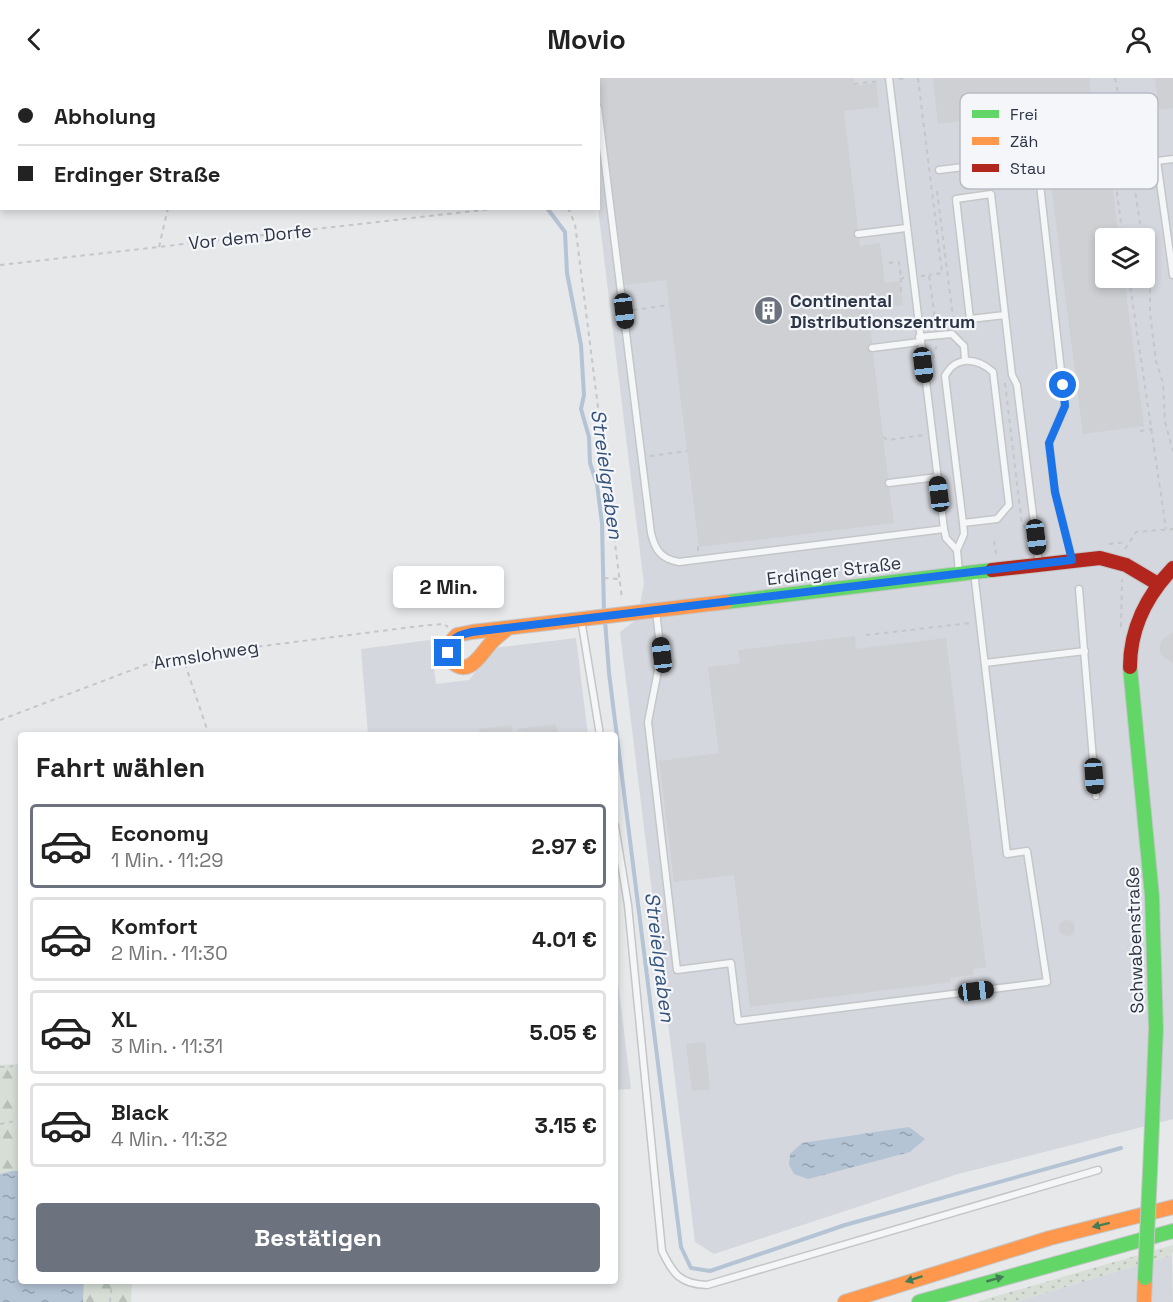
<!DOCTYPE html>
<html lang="de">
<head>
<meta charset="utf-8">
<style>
  :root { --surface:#fff; --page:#f6f6f6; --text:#222; --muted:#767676; --line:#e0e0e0; --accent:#6c737f }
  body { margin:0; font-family:"Space Grotesk",sans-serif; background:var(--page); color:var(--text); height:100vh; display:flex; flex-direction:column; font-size:22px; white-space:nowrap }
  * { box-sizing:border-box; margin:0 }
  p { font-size:20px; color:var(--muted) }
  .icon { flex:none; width:33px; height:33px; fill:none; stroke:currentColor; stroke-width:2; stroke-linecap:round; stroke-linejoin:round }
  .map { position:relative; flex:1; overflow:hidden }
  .side { position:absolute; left:18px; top:654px; width:600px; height:552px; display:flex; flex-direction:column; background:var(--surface); border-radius:6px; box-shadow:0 3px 9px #0003 }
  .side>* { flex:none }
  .top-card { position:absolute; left:0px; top:0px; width:600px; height:132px; box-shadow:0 3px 9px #0003; display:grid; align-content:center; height:132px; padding:0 18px; background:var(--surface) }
  .tools { position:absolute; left:1095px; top:150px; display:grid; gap:12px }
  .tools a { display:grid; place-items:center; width:60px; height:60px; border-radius:6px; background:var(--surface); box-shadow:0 3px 9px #0003; font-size:30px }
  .end { position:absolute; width:27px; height:27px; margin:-14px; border:8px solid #1a73e8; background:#fff; box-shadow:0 0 0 3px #fff }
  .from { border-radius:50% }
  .bubble { position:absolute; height:42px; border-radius:6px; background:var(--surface); box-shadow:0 3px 9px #0003; font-size:20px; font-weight:700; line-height:42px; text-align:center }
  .car { position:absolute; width:18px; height:36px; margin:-18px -9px; border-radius:8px; box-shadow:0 0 4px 2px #0007; background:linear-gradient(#222 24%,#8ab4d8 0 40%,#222 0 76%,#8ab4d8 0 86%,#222 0) }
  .top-card b { display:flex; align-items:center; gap:21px; height:57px; font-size:22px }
  .top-card b+b { border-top:2px solid var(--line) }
  .top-card i { width:15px; height:15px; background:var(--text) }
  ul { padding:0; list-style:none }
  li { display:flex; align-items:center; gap:18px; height:84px; margin:0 12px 9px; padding:0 6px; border:3px solid var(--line); border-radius:6px }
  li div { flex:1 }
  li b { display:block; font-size:22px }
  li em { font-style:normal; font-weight:700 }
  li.current { border-color:var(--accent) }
  li>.icon { width:54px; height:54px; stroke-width:1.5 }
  h2 { padding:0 18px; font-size:27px; line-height:72px }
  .button { display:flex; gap:12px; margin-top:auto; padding:12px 18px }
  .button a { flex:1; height:69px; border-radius:6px; background:var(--accent); color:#fff; font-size:24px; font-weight:700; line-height:69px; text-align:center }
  header { display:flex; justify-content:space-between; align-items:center; height:78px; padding:0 18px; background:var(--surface); font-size:27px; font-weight:700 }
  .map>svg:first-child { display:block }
  .built { fill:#d4d7dd; fill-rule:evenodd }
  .grass { fill:url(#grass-dots) }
  .forest { fill:url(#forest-firs) }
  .water { fill:url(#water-ripples) }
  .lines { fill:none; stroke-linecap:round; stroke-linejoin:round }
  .stream { stroke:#b4c4d5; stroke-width:4 }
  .building { fill:#ced0d3 }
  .lane-casing { stroke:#c4c6c8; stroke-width:9 }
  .fast-casing { stroke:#c4c6c8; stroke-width:16 }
  .slow-casing { stroke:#c4c6c8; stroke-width:16 }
  .jam-casing { stroke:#c4c6c8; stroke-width:16 }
  .path { stroke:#c5c6ca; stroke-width:2; stroke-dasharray:4.5 4.5; stroke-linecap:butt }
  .lane { stroke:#f5f6f7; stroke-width:6 }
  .fast { stroke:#63d668; stroke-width:14 }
  .slow { stroke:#ff974d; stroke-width:14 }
  .jam { stroke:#b3261e; stroke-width:14 }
  .fast-bridge-casing { stroke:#c4c6c8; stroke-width:16; stroke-linecap:butt }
  .fast-bridge { stroke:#63d668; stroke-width:14 }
  .oneway { fill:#447d55 }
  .route { stroke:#1a73e8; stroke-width:8 }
  .labels { text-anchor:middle; stroke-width:4.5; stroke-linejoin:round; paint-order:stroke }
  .street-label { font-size:18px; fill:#2b3445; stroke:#f4f6f9 }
  .poi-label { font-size:18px; font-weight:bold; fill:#2b3445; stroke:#f4f6f9; text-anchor:start }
  .water-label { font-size:20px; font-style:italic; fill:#34527a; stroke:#f4f6f9 }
  .key { fill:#f4f6f9; stroke:#b8bcc3; stroke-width:1.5 }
  .key-label { font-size:16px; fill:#2b3445 }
</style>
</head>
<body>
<header><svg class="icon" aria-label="back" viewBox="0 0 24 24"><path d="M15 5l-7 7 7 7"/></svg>Movio<svg class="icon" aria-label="person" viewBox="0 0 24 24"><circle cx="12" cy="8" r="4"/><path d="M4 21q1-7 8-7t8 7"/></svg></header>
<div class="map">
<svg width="1173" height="1224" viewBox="0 0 1173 1224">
  <defs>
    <pattern id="grass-dots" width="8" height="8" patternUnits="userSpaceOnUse" patternTransform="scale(1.5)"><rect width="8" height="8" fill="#d6ded6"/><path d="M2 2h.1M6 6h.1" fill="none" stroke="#b8bfb9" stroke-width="1.8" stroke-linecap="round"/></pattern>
    <pattern id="forest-firs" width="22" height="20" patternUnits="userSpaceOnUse" patternTransform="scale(1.5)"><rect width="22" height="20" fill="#d6ded6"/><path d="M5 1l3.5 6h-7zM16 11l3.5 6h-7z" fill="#b8bfb9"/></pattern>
    <pattern id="water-ripples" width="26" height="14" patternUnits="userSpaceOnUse" patternTransform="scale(1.5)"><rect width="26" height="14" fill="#b4c4d5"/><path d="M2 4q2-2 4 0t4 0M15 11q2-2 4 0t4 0" fill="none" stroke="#93a0af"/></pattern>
  </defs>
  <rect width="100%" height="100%" fill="#e6e8ea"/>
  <g class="built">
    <path d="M 582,0 L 1173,0 L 1173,1041 L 958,1096 L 714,1176 L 695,1164 L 620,554 L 637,541 L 644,506 L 598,131 L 598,2 ZM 1106,160 L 1144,160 L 1144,200 L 1106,200 Z"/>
    <polygon points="576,560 588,657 368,657 361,571 430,562 436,606 469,602 494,570"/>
    <polygon points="615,879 631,1011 615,1012"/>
    <polygon points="1172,1177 1173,1224 1015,1224"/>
  </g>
  <polygon class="grass" points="1173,1167 1172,1177 1015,1224 976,1224"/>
  <g class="forest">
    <polygon points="21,986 21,1093 0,1096 0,987"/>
    <polygon points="84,1203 132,1203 131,1224 83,1224"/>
  </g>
  <g class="water">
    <polygon points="909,1049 925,1061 910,1074 808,1101 794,1096 789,1087 790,1076 802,1065"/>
    <polygon points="12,1093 21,1093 21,1203 84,1203 83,1224 0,1224 0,1096"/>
  </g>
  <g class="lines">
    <g class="stream">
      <polyline points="428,0 429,2"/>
      <polyline points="547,130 565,154 567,195 581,267 584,317 581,331 589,359 590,385 597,406 602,445 604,535"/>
      <polyline points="605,542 609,595 681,1169 691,1190 710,1193 845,1147 1121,1070"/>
    </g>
  </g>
  <g class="building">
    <polygon points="600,0 854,0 855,8 876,5 879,29 844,33 858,151 853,157 859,161 860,168 880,165 885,205 900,203 901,215 903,227 868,231 872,265 867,270 873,275 888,400 884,406 889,410 894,445 699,469 666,202 625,207 598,6"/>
    <polygon points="933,0 1089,0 1092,26 938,46"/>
    <polygon points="1155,0 1173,0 1173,30 1159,32"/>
    <polygon points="1110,91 1119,160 1106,160 1106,200 1124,200 1144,348 1083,356 1050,99"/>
    <polygon points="1173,554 1173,585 1161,577 1159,570 1162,562"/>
    <polygon points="855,558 856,571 946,560 986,889 973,891 974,897 950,900 951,904 750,929 734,797 674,804 659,683 719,675 708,589 740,585 738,572"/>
    <polygon points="556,646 558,657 519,657 518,651"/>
    <polygon points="511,647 512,657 480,657 479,651"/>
    <circle cx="1067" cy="850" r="8"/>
    <polygon points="705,964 710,1011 692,1013 686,966"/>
  </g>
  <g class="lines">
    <defs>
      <g id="lane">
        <polyline points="595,0 595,2"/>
        <polyline points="889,0 944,451 946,460 957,472"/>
        <path d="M 598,30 L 651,455 C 655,472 661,481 679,484 L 944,451"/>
        <polyline points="1173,81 1157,83 1173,197"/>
        <polyline points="939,92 1037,80"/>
        <polyline points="858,156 906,150"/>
        <polyline points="1005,237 970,241 956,121 991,116 1012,297 1017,307 1039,486"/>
        <polyline points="919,259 952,256 964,268 965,282"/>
        <polyline points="872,270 920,264"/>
        <polyline points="889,405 937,399"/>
        <polyline points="1072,481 1055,414 1049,365 1065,328 1037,80 1105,72"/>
        <path d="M 959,495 L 957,472 L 964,456 L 963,445 L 945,298 C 956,277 977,280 993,294 L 1009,427 L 997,441 L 963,445"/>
        <polyline points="1079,511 1096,718"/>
        <polyline points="656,533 661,577 648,644 677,892 731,885 738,943 1047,904 1027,773 1007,776 974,494"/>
        <polyline points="581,541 600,657"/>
        <polyline points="985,585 1085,573"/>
        <path d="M 615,748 L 628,827 L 662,1173 C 673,1196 680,1206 707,1207 L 1098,1092"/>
      </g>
      <g id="fast">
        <polyline points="726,524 992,492"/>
        <polyline points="1130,589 1152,818 1156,951 1150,1094"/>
        <polyline points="919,1224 1173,1153"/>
      </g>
      <g id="slow">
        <path d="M 508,550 C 502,555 495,560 490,566 C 478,580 468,600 450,582 L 449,566 L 457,557 L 472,554 L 726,524"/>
        <polyline points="845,1224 1050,1160 1173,1129"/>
        <polyline points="1144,1224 1145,1200"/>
      </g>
      <g id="jam">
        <polyline points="992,492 1100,480 1126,487 1158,506"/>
        <path d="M 1130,589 C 1130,551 1147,517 1173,490"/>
      </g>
    </defs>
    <use href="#lane" class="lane-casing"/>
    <use href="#fast" class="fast-casing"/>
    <use href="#slow" class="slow-casing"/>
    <use href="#jam" class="jam-casing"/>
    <g class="path">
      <polyline points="538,0 538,2"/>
      <polyline points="918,0 942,195 929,197"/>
      <polyline points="1115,0 1130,76 1142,160"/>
      <polyline points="899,1 908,0"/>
      <polyline points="197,2 197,0"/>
      <polyline points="854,6 881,3"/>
      <polyline points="1099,29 1104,27 1110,66"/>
      <polyline points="1112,78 1123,160"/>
      <polyline points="937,113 954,247"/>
      <polyline points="568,130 575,146 622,521"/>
      <polyline points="159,169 168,130"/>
      <polyline points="1144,175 1150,206 1150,235 1156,283 1163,305 1165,344 1173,373"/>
      <polyline points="889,185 899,184 901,200 904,200"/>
      <polyline points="0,187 500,130"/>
      <polyline points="921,198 929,197 936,249"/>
      <polyline points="901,200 901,215"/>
      <polyline points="1129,200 1166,451"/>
      <polyline points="633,232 669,227"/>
      <polyline points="933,281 937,266"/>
      <polyline points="1005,305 1022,447 1025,449"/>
      <polyline points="1140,353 1152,351"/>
      <polyline points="883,359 888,362 924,357"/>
      <polyline points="650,378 687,373"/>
      <polyline points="994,463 996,476"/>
      <polyline points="1109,466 1127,464"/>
      <polyline points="1125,471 1136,454 1173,451"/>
      <polyline points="698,473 698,466"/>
      <polyline points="604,500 619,501"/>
      <polyline points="1121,549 1122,501"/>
      <polyline points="866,557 971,545"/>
      <polyline points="182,577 209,657"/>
      <polyline points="0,642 161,581 420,548 444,546 448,549"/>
      <polyline points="0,989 21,988"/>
      <polyline points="0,1046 21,1042"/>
      <polyline points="110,1224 112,1203"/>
    </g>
    <use href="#lane" class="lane"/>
    <use href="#fast" class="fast"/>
    <use href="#slow" class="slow"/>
    <use href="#jam" class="jam"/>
    <defs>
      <polyline id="fast-bridge" points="1145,1200 1150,1094"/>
    </defs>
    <use href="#fast-bridge" class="fast-bridge-casing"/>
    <use href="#fast-bridge" class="fast-bridge"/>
  </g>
  <defs><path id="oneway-solid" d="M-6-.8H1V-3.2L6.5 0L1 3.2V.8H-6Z" transform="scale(1.5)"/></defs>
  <g class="oneway">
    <use href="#oneway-solid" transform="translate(1101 1147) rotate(166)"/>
    <use href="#oneway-solid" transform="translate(914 1201) rotate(162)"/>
    <use href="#oneway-solid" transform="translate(995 1201) rotate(-16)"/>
  </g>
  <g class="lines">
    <path class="route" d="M 448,575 C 450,560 458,557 472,554 L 1072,482 L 1055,414 L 1049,365 L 1065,328 L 1063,307"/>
  </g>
  <defs>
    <symbol id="building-disc" viewBox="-11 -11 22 22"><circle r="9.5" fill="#6c737f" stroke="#f4f6f9"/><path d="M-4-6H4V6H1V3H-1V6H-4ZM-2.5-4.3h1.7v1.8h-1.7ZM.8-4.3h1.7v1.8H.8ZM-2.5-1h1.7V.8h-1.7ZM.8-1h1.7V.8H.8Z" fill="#fff"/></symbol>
  </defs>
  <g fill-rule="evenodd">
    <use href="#building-disc" x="752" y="216" width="33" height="33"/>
  </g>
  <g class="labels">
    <g class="street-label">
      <text transform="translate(250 159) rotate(-6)" y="6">Vor dem Dorfe</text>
      <text transform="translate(834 493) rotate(-7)" y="6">Erdinger Straße</text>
      <text transform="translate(206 577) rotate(-9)" y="6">Armslohweg</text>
      <text transform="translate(1135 862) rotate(-92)" y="6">Schwabenstraße</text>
    </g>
    <g class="poi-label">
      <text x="790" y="229">Continental<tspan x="790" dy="21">Distributionszentrum</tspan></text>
    </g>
    <g class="water-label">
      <text transform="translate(607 396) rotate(82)" y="7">Streielgraben</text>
      <text transform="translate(660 879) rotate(83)" y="7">Streielgraben</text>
    </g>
  </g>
  <rect x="960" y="15" width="198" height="96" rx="9" class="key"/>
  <rect x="972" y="32" width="27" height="8" fill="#63d668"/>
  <rect x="972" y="59" width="27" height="8" fill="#ff974d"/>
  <rect x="972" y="86" width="27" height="8" fill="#b3261e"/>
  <g class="key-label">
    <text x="1010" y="42">Frei</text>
    <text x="1010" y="69">Zäh</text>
    <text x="1010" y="96">Stau</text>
  </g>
</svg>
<div class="tools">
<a><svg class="icon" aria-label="layers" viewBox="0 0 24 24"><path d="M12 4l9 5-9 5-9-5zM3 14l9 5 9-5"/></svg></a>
</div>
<i class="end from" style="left:1063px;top:307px"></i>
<i class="end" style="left:448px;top:575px"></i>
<div class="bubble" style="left:393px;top:488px;width:111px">2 Min.</div>
<i class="car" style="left:624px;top:233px;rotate:173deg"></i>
<i class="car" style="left:923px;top:287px;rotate:173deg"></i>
<i class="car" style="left:939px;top:416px;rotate:353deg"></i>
<i class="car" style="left:1036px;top:459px;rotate:173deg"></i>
<i class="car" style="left:662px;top:577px;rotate:353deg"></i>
<i class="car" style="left:1094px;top:698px;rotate:176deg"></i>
<i class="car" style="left:976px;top:913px;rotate:83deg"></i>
<div class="top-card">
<b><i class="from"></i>Abholung</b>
<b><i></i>Erdinger Straße</b>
</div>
<section class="side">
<h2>Fahrt wählen</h2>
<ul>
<li class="current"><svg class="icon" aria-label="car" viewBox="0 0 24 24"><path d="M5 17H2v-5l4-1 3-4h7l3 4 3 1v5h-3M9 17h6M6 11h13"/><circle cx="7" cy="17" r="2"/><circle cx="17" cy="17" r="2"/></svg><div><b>Economy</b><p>1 Min. · 11:29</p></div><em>2.97 €</em></li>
<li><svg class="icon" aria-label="car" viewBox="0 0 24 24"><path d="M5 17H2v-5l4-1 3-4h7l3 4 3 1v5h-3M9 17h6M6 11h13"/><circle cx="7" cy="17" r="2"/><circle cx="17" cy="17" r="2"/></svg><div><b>Komfort</b><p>2 Min. · 11:30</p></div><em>4.01 €</em></li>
<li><svg class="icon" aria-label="car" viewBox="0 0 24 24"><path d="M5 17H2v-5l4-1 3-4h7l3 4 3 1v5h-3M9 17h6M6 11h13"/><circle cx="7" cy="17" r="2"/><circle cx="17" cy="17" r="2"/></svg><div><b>XL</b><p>3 Min. · 11:31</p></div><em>5.05 €</em></li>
<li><svg class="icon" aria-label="car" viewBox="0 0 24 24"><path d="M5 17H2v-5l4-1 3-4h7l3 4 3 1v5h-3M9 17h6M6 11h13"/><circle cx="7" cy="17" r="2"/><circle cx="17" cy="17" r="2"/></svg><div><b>Black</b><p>4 Min. · 11:32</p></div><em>3.15 €</em></li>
</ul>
<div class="button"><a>Bestätigen</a></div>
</section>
</div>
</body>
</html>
